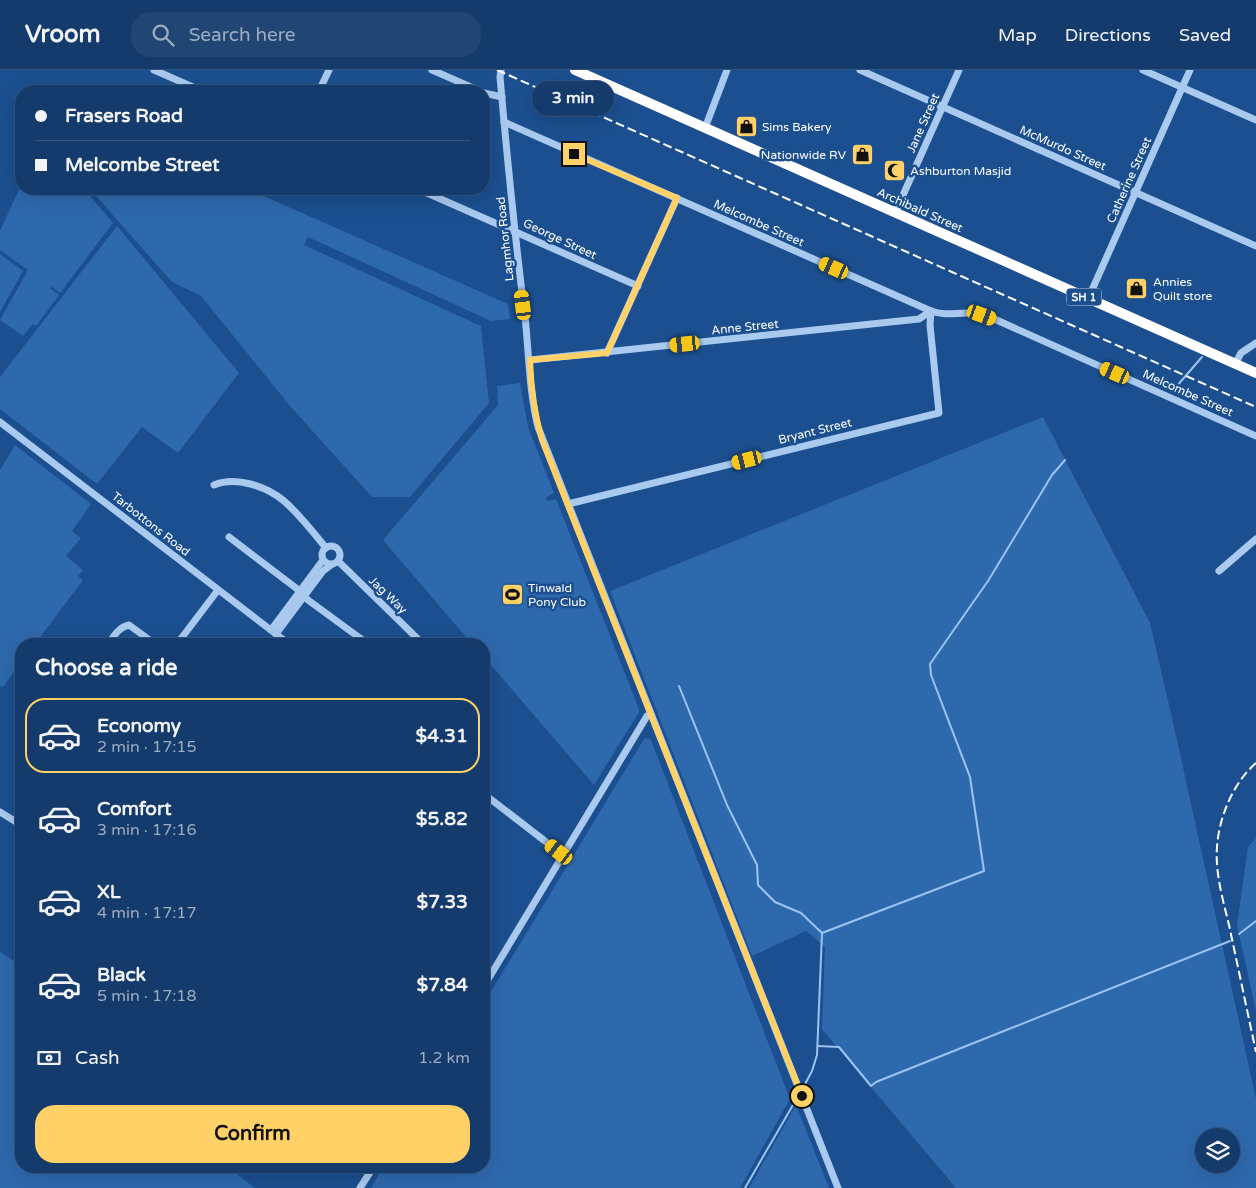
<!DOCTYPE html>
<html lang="en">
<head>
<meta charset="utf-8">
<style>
  :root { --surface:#143b6b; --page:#214673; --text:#f1f3f6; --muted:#9dadc1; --line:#33557e; --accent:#ffd166 }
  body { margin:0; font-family:"Varela Round",sans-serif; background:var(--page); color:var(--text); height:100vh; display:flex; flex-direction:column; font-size:19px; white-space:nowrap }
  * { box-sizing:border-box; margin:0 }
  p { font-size:16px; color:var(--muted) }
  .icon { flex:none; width:28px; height:28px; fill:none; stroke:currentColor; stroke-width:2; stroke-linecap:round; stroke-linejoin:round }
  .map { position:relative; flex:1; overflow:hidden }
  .details { position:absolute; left:15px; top:568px; width:475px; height:535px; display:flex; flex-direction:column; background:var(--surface); border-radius:20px; box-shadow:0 5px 20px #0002,0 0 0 1px var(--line) }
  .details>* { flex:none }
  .banner { position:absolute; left:15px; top:15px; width:475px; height:110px; border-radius:20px; box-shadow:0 5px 20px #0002,0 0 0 1px var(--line); display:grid; align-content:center; height:110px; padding:0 20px; background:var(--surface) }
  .fabs { position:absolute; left:1195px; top:1058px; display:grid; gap:10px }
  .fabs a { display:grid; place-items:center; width:45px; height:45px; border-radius:50%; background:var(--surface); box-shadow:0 5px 20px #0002,0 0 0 1px var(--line); font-size:25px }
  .end { position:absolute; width:22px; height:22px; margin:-11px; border:6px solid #ffd166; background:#111; box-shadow:0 0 0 2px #111 }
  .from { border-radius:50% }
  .bubble { position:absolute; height:35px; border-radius:18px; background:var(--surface); box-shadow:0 5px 20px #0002,0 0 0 1px var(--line); font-size:16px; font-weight:700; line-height:35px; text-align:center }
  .car { position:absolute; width:15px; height:30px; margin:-15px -8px; border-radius:6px; box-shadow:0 0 4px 1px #0007; background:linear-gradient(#f5c518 24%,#345 0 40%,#f5c518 0 76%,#345 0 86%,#f5c518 0) }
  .banner b { display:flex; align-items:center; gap:18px; height:48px; font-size:19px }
  .banner b+b { border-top:1px solid var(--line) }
  .banner i { width:12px; height:12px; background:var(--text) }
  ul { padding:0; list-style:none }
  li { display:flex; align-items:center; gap:15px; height:75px; margin:0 10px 8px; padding:0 10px; border:2px solid transparent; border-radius:20px }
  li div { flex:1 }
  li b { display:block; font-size:19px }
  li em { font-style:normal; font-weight:700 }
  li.selected { border-color:var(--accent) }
  li>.icon { width:45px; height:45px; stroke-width:1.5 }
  h2 { padding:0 20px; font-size:22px; line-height:60px }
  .pay { display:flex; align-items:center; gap:12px; height:55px; padding:0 20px; font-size:19px }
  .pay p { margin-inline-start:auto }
  .action { display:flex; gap:10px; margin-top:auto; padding:10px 20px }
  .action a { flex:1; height:58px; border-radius:20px; background:var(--accent); color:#111; font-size:20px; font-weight:700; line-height:58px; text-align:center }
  header { display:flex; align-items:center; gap:30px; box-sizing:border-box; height:70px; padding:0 25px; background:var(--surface); border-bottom:1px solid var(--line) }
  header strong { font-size:24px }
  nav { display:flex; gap:28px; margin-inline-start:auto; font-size:18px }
  .search { width:350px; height:45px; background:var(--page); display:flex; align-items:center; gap:12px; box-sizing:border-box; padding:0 18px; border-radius:20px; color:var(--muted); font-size:19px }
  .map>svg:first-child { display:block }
  .green { fill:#2e69ad; fill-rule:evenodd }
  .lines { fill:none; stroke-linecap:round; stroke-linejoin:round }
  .stream { stroke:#9cc4f0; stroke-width:2 }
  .minor { stroke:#a9c9ee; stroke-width:7 }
  .highway { stroke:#fff; stroke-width:10 }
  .rail { stroke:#fff; stroke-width:2; stroke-dasharray:9 4; stroke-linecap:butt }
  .route { stroke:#ffd166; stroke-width:6 }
  .labels { text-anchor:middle; stroke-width:5; stroke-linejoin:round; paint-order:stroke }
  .shield { fill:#1b4f8f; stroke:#bbcadd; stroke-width:1 }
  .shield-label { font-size:11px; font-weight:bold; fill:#fff }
  .street-label { font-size:12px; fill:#fff; stroke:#1b4f8f }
  .poi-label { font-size:12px; fill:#fff; stroke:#1b4f8f; text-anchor:start }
</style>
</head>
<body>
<header>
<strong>Vroom</strong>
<div class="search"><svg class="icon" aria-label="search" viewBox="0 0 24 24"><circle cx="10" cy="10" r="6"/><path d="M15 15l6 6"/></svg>Search here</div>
<nav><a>Map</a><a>Directions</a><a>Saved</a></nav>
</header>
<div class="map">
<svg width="1256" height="1118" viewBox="0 0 1256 1118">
  <rect width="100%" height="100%" fill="#1b4f8f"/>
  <g class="green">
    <polygon points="21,115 21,119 84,119 113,153 60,223 52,217 50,218 59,225 36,256 33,254 23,266 0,250 28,200 0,180 0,161"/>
    <polygon points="90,119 248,119 508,234 510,249 491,251 308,167 304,175 481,256 489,333 410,427 372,427 290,336 201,226 172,212"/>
    <polygon points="117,156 239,303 178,383 142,357 97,414 0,339 0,307"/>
    <polygon points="0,184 23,201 0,242"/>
    <polygon points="520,313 528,357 554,423 546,428 547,431 556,429 639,639 639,642 594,715 484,587 484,574 472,574 383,470 498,335 497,316"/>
    <path d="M 1043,347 L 1150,553 L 1173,652 L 1256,1029 L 1256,1118 L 956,1118 L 822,959 L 825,877 L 806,861 L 752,886 L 610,521 ZM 1204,1066 L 1231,1066 L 1231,1094 L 1204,1094 Z"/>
    <polygon points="15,375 91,434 72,461 81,468 66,486 83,500 78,506 83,510 35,574 21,574 21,592 3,617 0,616 0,400"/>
    <polygon points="647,668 651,670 790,1029 740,1118 371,1118 384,1096 484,1096 484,933 644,669"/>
    <polygon points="1256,768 1256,941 1237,855 1248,777"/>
    <polygon points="0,882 21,895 21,1096 235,1096 238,1105 255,1118 0,1118"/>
    <polygon points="796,1035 829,1118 749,1118"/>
  </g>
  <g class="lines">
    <g class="stream">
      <polyline points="1176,317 1202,287"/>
      <polyline points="679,616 727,735 757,795 758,815 775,832 801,843 822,863"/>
      <polyline points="1239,864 1256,851"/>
      <polyline points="818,976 839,977 871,1016 876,1012 1230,871"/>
      <polyline points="804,1016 812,1001 817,985 822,863 984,801 970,707 931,605 930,594 988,511 1052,405 1065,390"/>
      <polyline points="745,1118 797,1028"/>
    </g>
    <g class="minor">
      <polyline points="154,0 202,21"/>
      <polyline points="432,0 480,21"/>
      <path d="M 501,0 L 500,7 C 507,87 515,167 525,247 C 529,283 529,321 538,357 L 838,1118"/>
      <polyline points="860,0 1256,176"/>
      <polyline points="1143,0 1256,50"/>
      <polyline points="319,21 329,0"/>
      <polyline points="484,23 502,27"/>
      <path d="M 504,52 L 931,241 C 945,246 954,243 968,243 C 976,243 984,246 992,248 L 1256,366"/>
      <polyline points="705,58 727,0"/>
      <polyline points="418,119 638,216"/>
      <polyline points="895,143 959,0"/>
      <polyline points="1088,229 1190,0"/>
      <polyline points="607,283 677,128"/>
      <polyline points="530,290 919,249 931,241"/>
      <polyline points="1235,294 1241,283 1256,273"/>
      <polyline points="0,352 289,574"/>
      <path d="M 214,415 C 236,406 266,416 284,431 C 300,445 313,462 326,478"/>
      <polyline points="568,434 939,343 930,255 931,241"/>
      <polyline points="229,467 296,518 308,530 368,574"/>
      <circle cx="331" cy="485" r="9"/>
      <polyline points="338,491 423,574"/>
      <polyline points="1219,501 1256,469"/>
      <polyline points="271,560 323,490"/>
      <polyline points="276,564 323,501 331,495"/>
      <path d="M 108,574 C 114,566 119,557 129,555 L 155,574"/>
      <polyline points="177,574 218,520"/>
      <polyline points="484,724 563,785"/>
      <polyline points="0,742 21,755"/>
      <polyline points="484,916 647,646 651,644"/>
      <polyline points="360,1118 374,1096"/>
    </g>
    <polyline class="highway" points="575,0 1256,303"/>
    <g class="rail">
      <polyline points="497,0 1256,337"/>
      <path d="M 1256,693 C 1233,713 1219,747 1217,777 C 1215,803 1223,830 1229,855 C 1238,897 1247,940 1256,982"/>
    </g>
  </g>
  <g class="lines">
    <path class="route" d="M 574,84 L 677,128 L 607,283 L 530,290 C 531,318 534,343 542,370 L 802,1026"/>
  </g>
  <defs>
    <symbol id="shop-square" viewBox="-11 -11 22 22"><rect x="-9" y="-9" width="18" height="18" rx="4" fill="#ffd166" stroke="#1b4f8f"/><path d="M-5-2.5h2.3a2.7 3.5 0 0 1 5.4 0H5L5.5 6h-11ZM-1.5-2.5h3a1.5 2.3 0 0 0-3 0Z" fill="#111"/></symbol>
    <symbol id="mosque-square" viewBox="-11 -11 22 22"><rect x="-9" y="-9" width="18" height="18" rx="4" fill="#ffd166" stroke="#1b4f8f"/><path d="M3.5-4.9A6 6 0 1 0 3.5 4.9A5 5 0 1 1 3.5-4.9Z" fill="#111"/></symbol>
    <symbol id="stadium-square" viewBox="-11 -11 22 22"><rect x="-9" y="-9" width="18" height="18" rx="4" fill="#ffd166" stroke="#1b4f8f"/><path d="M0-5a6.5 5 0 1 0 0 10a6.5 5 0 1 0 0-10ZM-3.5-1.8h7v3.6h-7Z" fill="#111"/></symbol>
  </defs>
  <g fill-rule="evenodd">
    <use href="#shop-square" x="734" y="44" width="25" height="25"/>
    <use href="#shop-square" x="850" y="72" width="25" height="25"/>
    <use href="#mosque-square" x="882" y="88" width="25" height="25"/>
    <use href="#shop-square" x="1124" y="206" width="25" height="25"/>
    <use href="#stadium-square" x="500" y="512" width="25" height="25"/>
  </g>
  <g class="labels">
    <rect class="shield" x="1066.5" y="218.5" width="35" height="17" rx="4"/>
    <g class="shield-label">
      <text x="1084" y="231">SH 1</text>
    </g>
    <g class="street-label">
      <text transform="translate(923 53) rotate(-66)" y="4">Jane Street</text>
      <text transform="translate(1063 78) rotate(24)" y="4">McMurdo Street</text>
      <text transform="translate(1129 110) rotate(-66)" y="4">Catherine Street</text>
      <text transform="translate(920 140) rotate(24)" y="4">Archibald Street</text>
      <text transform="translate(759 153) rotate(24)" y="4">Melcombe Street</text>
      <text transform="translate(505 169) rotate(-96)" y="4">Lagmhor Road</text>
      <text transform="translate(560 169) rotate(25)" y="4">George Street</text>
      <text transform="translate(745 257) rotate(-6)" y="4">Anne Street</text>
      <text transform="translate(1188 323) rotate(24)" y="4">Melcombe Street</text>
      <text transform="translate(815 361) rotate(-14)" y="4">Bryant Street</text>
      <text transform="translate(151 454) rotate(38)" y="4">Tarbottons Road</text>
      <text transform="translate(388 525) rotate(44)" y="4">Jag Way</text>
    </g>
    <g class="poi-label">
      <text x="762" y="61">Sims Bakery</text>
      <text x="846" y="89" text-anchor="end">Nationwide RV</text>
      <text x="910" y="105">Ashburton Masjid</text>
      <text x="1153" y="216">Annies<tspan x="1153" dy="14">Quilt store</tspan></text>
      <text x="528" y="522">Tinwald<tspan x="528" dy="14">Pony Club</tspan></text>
    </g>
  </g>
</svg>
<div class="fabs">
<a><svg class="icon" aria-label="layers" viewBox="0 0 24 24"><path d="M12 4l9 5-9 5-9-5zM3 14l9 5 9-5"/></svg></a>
</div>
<i class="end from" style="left:802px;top:1026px"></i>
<i class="end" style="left:574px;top:84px"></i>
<div class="bubble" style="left:532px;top:11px;width:82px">3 min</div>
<i class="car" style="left:834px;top:198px;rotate:294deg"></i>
<i class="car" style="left:523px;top:235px;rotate:353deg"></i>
<i class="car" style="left:982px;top:245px;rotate:110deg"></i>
<i class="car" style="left:685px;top:274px;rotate:264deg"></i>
<i class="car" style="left:1115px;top:303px;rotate:294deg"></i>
<i class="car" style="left:747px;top:390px;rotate:256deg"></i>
<i class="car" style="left:559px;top:782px;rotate:308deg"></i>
<div class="banner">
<b><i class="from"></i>Frasers Road</b>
<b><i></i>Melcombe Street</b>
</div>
<section class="details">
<h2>Choose a ride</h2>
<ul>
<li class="selected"><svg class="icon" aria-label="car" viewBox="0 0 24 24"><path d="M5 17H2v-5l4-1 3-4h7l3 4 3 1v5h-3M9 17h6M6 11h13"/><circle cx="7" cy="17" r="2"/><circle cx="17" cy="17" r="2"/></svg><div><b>Economy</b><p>2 min · 17:15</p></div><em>$4.31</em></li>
<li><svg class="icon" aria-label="car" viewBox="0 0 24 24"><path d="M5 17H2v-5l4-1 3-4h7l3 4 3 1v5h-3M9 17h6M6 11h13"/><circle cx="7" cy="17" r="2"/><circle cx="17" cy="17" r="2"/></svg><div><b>Comfort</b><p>3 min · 17:16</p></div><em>$5.82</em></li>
<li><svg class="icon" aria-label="car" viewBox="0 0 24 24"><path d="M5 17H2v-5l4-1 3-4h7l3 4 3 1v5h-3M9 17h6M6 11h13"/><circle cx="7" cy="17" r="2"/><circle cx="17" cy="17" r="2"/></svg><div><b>XL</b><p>4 min · 17:17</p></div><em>$7.33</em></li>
<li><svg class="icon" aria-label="car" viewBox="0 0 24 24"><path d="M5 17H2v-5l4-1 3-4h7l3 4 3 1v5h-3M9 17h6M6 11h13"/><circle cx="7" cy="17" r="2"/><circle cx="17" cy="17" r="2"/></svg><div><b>Black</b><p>5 min · 17:18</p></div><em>$7.84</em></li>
</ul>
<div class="pay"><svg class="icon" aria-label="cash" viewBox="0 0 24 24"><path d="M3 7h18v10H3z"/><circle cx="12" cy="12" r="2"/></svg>Cash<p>1.2 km</p></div>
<div class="action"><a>Confirm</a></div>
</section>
</div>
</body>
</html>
